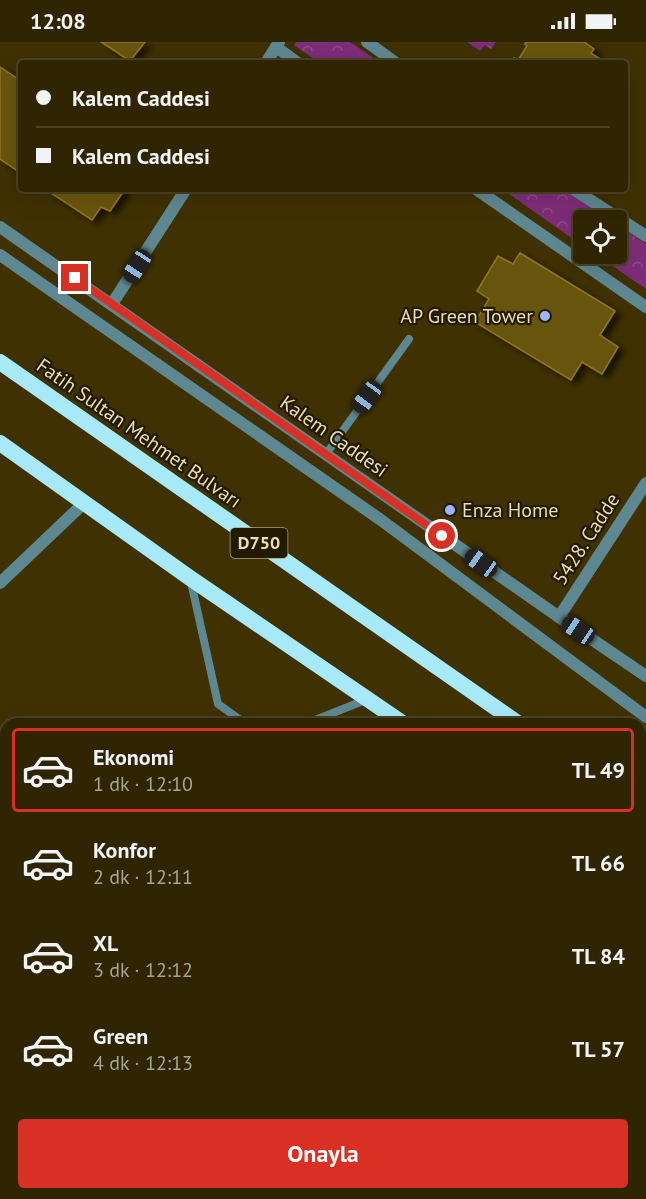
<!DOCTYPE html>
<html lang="tr">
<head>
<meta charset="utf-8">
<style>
  :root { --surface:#2f2502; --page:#372d0c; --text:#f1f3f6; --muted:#a7a599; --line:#4a4224; --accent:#d93025 }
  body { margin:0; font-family:"PT Sans",sans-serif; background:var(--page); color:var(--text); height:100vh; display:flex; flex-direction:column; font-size:22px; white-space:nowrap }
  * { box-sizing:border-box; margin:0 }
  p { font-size:20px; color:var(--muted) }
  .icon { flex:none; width:33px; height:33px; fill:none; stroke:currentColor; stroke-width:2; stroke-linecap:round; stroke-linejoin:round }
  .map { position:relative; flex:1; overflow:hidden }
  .drawer { position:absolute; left:0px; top:676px; width:646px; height:482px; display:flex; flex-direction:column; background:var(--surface); border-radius:18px 18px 0 0; box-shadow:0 6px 24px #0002,0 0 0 2px var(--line) }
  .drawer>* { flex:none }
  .hud { position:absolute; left:18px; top:18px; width:610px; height:132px; border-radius:6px; box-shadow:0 6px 24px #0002,0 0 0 2px var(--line); display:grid; align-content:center; height:132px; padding:0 18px; background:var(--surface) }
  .fabs { position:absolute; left:573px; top:168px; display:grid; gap:12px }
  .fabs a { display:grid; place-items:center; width:54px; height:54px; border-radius:6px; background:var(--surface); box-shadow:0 6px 24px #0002,0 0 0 2px var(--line); font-size:30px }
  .end { position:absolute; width:27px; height:27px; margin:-14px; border:8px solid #d93025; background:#fff; box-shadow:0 0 0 3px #fff }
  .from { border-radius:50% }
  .car { position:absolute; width:18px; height:36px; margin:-18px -9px; border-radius:8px; box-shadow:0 0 4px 2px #0007; background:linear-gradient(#222 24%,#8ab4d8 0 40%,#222 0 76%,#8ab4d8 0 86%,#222 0) }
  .hud b { display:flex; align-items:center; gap:21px; height:57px; font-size:22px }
  .hud b+b { border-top:2px solid var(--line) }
  .hud i { width:15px; height:15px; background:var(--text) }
  ul { padding:10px 0 0; list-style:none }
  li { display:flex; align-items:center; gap:18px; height:84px; margin:0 12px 9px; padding:0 6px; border:3px solid transparent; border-radius:6px }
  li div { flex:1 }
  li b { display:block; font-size:22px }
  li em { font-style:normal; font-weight:700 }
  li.current { border-color:var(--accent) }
  li>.icon { width:54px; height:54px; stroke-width:1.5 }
  .primary-button { display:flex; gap:12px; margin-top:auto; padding:12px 18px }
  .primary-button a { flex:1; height:69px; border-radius:6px; background:var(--accent); color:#fff; font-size:24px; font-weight:700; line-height:69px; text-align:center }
  .status { display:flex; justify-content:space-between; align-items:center; height:42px; padding:0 30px; background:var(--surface); direction:ltr }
  .status svg { height:16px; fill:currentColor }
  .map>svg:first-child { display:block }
  .park { fill:url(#park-crowns) }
  .building { fill:#685411; stroke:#91761f; stroke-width:1.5; filter:url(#shadow) }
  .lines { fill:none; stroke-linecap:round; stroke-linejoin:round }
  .service { stroke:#5e8891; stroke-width:8 }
  .minor { stroke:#5e8891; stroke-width:12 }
  .tertiary { stroke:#5e8891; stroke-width:12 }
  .trunk { stroke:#a7e9f6; stroke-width:16 }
  .rail-casing { stroke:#bbad84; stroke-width:7 }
  .rail { stroke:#221a01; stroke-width:4.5; stroke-dasharray:14; stroke-linecap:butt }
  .route { stroke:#d93025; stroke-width:8 }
  .poi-dot { fill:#9eb4fd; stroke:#221a01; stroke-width:2 }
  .labels { text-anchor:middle; stroke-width:4.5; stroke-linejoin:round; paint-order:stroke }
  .shield { fill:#221a01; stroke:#aea27f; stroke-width:1.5 }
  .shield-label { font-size:18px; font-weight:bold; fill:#eadcb5 }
  .poi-label { font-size:20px; fill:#eadcb5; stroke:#221a01; text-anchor:end }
  .street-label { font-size:20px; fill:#eadcb5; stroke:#221a01 }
</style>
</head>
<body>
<div class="status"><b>12:08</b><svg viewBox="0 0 49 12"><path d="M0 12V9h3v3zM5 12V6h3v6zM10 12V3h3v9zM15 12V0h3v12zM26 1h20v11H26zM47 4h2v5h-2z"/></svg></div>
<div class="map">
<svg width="646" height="1157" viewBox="0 0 646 1157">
  <defs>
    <pattern id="park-crowns" width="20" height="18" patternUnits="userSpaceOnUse" patternTransform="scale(1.5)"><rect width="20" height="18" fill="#7e2d78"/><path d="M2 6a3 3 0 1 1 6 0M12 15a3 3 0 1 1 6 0" fill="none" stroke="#904b89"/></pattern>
    <filter id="shadow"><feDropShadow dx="6" dy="4" stdDeviation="3" flood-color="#0009"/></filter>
  </defs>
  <rect width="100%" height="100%" fill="#3f3102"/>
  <g class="park">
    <polygon points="296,0 350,0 381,21 320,21 294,3"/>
    <polygon points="467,0 496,0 491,7 485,3 480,9"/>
    <polygon points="502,147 566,147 612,178 584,178 583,204"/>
    <polygon points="617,182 646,202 646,247 595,212 616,212"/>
  </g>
  <g class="building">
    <polygon points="101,0 145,0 130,19"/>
    <polygon points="526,0 584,0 594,7 591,11 606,21 510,21 514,16 518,18 527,4 525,2"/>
    <polygon points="0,25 21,39 21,131 0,117"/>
    <polygon points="45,147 125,147 110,169 101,165 92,178"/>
    <polygon points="520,211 615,269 600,293 618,305 602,332 582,320 571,338 475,280 489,257 477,249 498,214 513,222"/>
    <polygon points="646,1009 646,1061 640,1057 640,1015"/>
    <polygon points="640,1145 646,1150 646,1157 551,1157 545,1152 640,1152"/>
    <polygon points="503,1152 512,1152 518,1157 499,1157"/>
  </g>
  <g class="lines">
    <g class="service">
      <polyline points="326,412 409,297"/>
      <polyline points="191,540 218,662 246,682"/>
      <polyline points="305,682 368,657"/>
    </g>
    <g class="minor">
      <polyline points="367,0 396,21"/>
      <polyline points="276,5 298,21"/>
      <polyline points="266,21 279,0"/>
      <polyline points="476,147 646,265"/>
      <polyline points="573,147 646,194"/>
      <polyline points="0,185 559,575 646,634"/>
      <polyline points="0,213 381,478 646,675"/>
      <polyline points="112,262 186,147"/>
      <polyline points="559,575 646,441"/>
    </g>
    <g class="tertiary">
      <polyline points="0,541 84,461"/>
      <polyline points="0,1077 6,1082"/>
      <polyline points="92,1152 98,1157"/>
    </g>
    <g class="trunk">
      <polyline points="0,320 519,682"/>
      <polyline points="0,401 190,536 404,682"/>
      <polyline points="640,768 646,771"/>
      <polyline points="640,849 646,853"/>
    </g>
    <defs>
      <g id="rail">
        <polyline points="640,911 646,907"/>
        <polyline points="640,924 646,920"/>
        <polyline points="305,1157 312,1152"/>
        <polyline points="326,1157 333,1152"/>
      </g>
    </defs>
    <use href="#rail" class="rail-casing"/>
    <use href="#rail" class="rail"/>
  </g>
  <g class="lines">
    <polyline class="route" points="75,236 442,494"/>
  </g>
  <g class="poi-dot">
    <circle cx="545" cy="274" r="6"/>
    <circle cx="450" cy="468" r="6"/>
  </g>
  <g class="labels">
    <rect class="shield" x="230.5" y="486" width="57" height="30" rx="4.5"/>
    <g class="shield-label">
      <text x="259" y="507">D750</text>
    </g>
    <g class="poi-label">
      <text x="533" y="281">AP Green Tower</text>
      <text x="462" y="475" text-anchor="start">Enza Home</text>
    </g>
    <g class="street-label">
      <text transform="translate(139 391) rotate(35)" y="7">Fatih Sultan Mehmet Bulvarı</text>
      <text transform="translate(334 394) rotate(35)" y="7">Kalem Caddesi</text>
      <text transform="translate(586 497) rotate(-57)" y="7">5428. Cadde</text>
    </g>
  </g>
</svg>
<div class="fabs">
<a><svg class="icon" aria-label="locate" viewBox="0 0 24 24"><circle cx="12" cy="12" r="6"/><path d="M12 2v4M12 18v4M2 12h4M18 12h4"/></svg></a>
</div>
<i class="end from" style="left:442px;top:494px"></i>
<i class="end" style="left:75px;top:236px"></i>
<i class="car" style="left:137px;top:224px;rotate:213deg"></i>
<i class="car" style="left:367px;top:355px;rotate:216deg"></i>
<i class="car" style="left:481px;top:521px;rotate:305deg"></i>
<i class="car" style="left:578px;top:588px;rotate:304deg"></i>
<div class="hud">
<b><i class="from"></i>Kalem Caddesi</b>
<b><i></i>Kalem Caddesi</b>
</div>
<section class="drawer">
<ul>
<li class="current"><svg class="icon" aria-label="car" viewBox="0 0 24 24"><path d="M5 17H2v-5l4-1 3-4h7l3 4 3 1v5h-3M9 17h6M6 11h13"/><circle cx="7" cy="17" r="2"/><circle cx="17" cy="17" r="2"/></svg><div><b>Ekonomi</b><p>1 dk · 12:10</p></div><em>TL 49</em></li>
<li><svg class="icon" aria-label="car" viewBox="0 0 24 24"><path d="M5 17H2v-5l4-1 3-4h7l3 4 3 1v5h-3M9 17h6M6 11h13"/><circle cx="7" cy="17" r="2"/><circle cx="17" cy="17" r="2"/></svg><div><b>Konfor</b><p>2 dk · 12:11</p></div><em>TL 66</em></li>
<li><svg class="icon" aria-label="car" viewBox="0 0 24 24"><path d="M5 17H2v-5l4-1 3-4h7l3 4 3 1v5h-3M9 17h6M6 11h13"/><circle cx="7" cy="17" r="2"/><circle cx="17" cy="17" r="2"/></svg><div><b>XL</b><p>3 dk · 12:12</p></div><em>TL 84</em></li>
<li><svg class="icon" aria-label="car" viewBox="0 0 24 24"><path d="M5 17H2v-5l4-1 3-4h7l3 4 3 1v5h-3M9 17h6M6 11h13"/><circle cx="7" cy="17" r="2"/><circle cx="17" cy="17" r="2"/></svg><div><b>Green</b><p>4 dk · 12:13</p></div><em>TL 57</em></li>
</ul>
<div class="primary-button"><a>Onayla</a></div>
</section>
</div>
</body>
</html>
